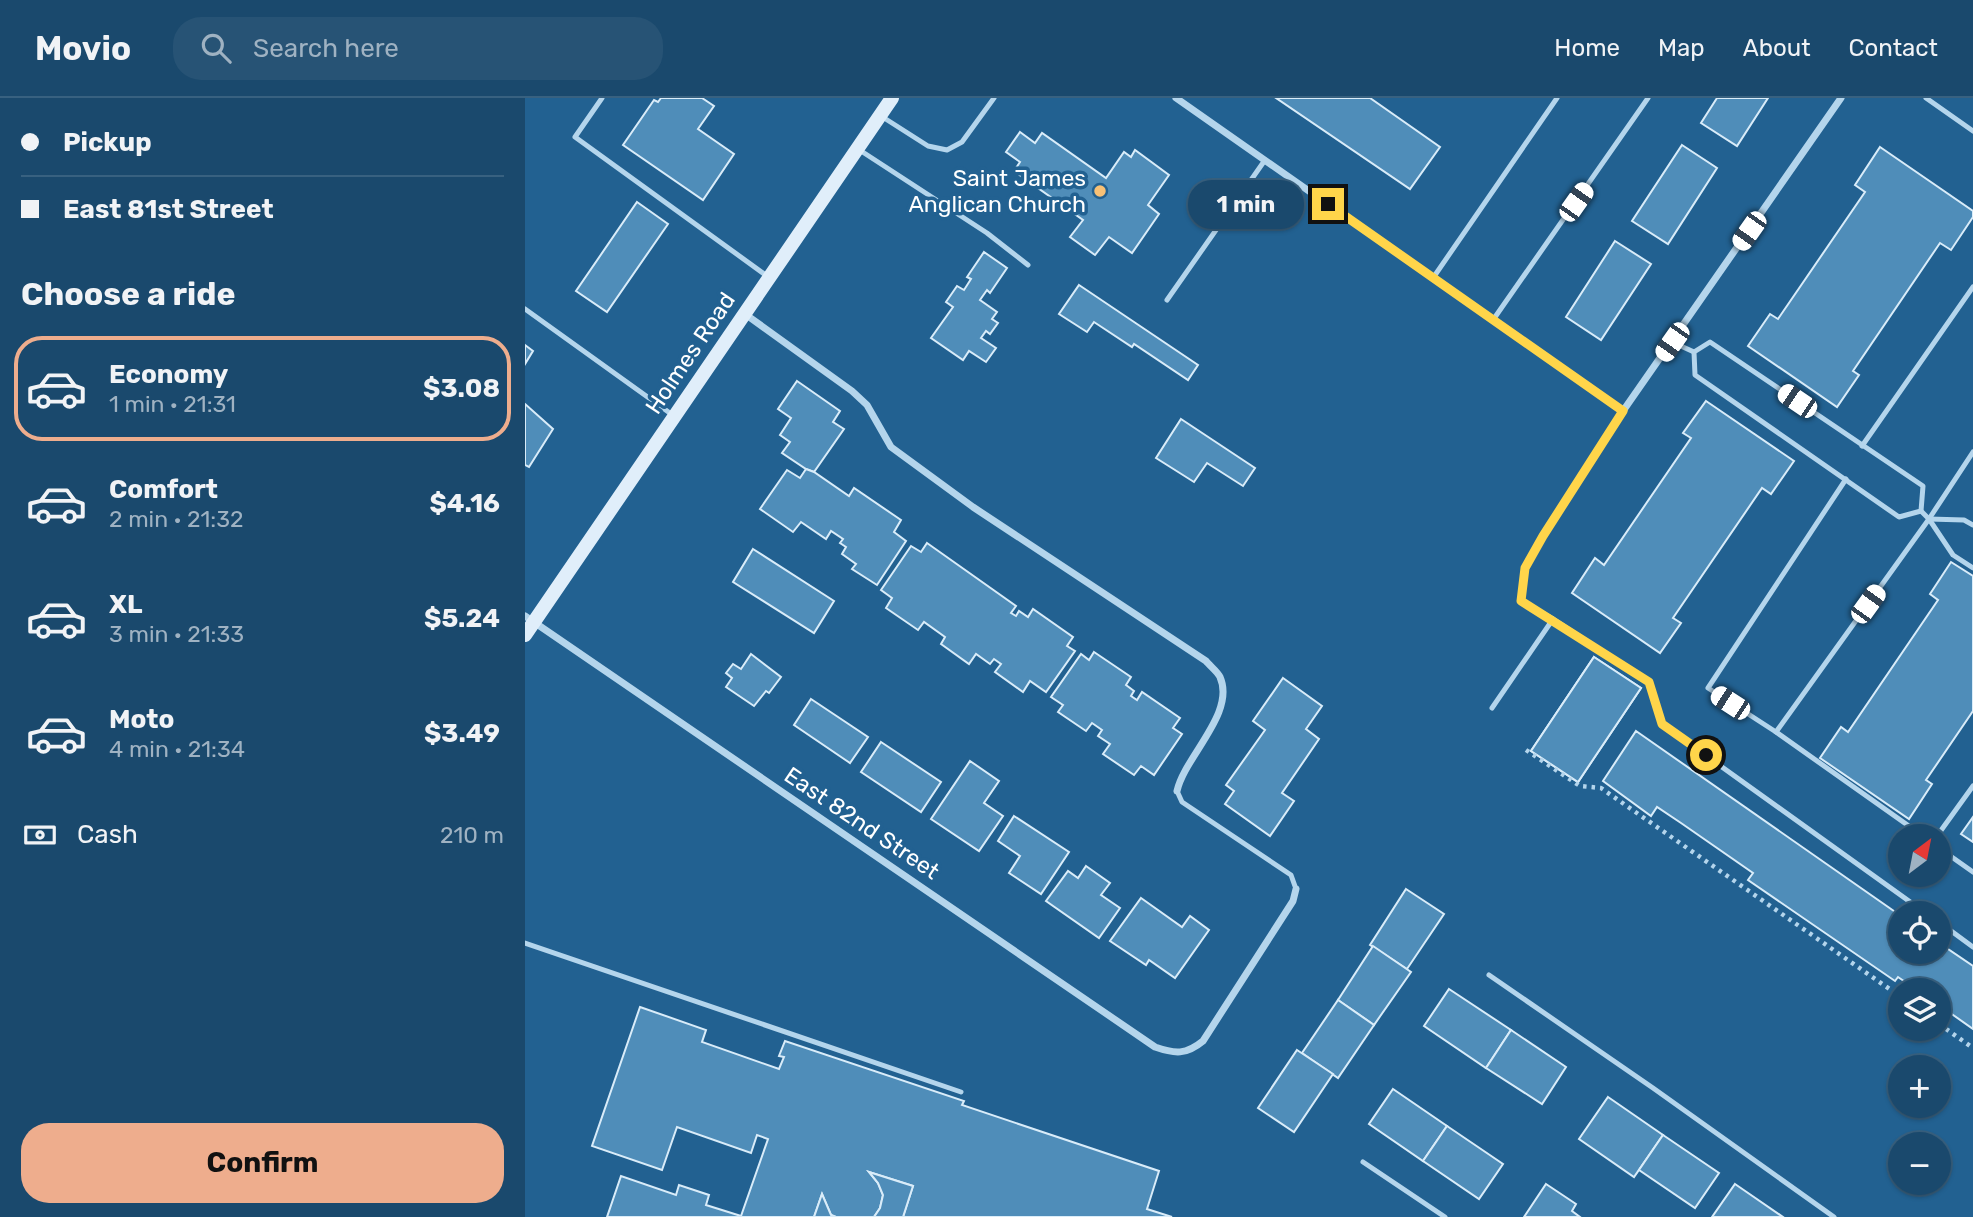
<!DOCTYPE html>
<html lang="en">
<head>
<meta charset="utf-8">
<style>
  :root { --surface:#1a496d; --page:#275375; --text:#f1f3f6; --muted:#9fb2c2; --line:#386180; --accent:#eead8d }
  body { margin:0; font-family:Rubik,sans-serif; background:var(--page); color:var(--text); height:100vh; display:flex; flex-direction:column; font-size:26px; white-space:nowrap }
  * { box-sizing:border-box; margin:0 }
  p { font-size:23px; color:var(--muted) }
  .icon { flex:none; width:38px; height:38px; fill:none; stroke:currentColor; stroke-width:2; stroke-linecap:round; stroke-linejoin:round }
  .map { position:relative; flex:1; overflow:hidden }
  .side { display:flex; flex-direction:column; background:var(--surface); width:525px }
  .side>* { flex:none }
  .top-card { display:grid; align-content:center; height:154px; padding:0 21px; background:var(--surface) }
  .needle { width:46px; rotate:32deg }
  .tools { position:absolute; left:1363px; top:726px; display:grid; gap:14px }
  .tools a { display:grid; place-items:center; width:63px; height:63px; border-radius:50%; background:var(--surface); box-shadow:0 2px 5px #0004,0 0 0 2px var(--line); font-size:35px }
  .end { position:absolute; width:32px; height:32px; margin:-16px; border:9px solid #ffd54a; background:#111; box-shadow:0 0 0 4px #111 }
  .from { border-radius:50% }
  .bubble { position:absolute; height:49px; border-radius:24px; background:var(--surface); box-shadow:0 2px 5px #0004,0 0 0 2px var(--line); font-size:23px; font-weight:700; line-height:49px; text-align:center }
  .car { position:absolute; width:21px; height:42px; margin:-21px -10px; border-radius:9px; box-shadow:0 0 5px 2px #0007; background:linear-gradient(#fff 24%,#345 0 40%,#fff 0 76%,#345 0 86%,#fff 0) }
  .top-card b { display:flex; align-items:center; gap:24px; height:66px; font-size:26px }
  .top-card b+b { border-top:2px solid var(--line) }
  .top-card i { width:18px; height:18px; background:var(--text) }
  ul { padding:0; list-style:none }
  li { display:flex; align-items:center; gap:21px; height:105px; margin:0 14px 10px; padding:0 7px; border:4px solid transparent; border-radius:28px }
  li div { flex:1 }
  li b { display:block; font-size:26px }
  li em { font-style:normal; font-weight:700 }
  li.active { border-color:var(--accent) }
  li>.icon { width:63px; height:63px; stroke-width:1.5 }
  h2 { padding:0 21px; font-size:32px; line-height:84px }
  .pay { display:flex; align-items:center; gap:18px; height:77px; padding:0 21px; font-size:26px }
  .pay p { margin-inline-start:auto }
  .action { display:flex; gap:14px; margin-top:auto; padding:14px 21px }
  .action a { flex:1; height:80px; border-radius:28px; background:var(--accent); color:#111; font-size:28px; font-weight:700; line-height:80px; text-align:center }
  header { display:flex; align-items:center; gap:42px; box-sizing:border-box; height:98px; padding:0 35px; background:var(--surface); border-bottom:2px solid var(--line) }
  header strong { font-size:33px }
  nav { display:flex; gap:38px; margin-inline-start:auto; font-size:24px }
  .search { width:490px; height:63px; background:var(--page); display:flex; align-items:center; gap:18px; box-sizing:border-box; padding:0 24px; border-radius:28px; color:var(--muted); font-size:26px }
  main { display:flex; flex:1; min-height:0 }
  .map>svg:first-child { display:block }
  .building { fill:#4f8db9; stroke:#d9ecf9; stroke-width:2 }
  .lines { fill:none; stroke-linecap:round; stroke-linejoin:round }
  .path { stroke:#b4d5ec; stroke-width:4.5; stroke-dasharray:3.5 5; stroke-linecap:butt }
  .service { stroke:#b4d5ec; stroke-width:5 }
  .minor { stroke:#b4d5ec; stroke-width:7 }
  .secondary { stroke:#e0eefa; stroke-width:14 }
  .route { stroke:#ffd54a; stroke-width:9 }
  .poi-dot { fill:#f8c176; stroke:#226191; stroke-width:2.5 }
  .labels { text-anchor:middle; stroke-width:7; stroke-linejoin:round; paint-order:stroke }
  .poi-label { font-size:23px; fill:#fff; stroke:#226191; text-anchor:end }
  .street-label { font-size:23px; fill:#fff; stroke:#226191 }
</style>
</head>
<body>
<header>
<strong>Movio</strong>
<div class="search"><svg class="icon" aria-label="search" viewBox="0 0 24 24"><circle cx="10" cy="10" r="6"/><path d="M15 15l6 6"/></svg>Search here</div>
<nav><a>Home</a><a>Map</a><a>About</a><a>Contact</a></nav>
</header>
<main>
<section class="side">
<div class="top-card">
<b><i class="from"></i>Pickup</b>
<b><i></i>East 81st Street</b>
</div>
<h2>Choose a ride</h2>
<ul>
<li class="active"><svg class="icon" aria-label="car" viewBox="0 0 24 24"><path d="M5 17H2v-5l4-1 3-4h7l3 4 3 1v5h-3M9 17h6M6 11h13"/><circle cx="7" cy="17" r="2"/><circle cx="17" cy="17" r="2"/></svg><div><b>Economy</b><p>1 min · 21:31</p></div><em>$3.08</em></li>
<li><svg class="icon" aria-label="car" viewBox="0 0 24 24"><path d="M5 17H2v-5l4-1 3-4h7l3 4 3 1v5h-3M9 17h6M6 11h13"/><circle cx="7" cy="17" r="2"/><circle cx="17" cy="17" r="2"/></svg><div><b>Comfort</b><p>2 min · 21:32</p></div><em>$4.16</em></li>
<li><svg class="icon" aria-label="car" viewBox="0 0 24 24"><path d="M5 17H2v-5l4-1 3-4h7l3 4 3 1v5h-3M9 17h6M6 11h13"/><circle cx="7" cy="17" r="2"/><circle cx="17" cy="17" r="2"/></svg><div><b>XL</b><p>3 min · 21:33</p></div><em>$5.24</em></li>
<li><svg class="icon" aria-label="car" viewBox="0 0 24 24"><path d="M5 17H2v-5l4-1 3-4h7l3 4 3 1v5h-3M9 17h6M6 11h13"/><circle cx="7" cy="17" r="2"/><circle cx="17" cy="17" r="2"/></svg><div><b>Moto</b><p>4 min · 21:34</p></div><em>$3.49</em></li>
</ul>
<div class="pay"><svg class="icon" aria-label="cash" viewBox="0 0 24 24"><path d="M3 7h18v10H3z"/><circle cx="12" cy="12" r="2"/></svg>Cash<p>210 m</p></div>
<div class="action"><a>Confirm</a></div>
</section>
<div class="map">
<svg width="1448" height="1119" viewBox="0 0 1448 1119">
  <rect width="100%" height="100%" fill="#226191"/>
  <g class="building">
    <polygon points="136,0 177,0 189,8 173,31 209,56 178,102 98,47 129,2 133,4"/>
    <polygon points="751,0 845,0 915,49 885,91"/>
    <polygon points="1192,0 1243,0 1212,48 1176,25"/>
    <polygon points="495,34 510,45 517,35 581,80 599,54 606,59 610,52 644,77 623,107 634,116 607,155 584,139 570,157 545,139 558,122 489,73 495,64 481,54"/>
    <polygon points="1157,47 1192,70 1143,146 1107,123"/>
    <polygon points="1355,49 1448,113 1448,119 1426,152 1415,145 1328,273 1334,277 1312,309 1223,248 1245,216 1253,221 1340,94 1330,87"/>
    <polygon points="112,104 143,126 82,214 51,193"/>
    <polygon points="1090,143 1126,166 1076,242 1041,219"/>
    <polygon points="459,154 482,170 465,195 462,192 455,202 472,214 467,221 473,225 465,236 461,233 456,240 471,250 461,264 444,253 438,262 406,240 428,209 421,204 432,188 439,192 446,181 442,179"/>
    <polygon points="554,187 673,267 663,282 609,246 607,249 569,224 562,234 534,216"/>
    <polygon points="0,247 8,253 0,266"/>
    <polygon points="272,283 315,313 308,324 319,331 289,374 281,371 257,355 265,344 255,337 266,320 253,311"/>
    <polygon points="1181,303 1269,363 1246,396 1237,390 1148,520 1156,525 1135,555 1047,495 1070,460 1079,467 1166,340 1158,335"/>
    <polygon points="0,306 28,331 4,369 0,367"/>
    <polygon points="656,321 730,370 718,388 682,365 669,384 631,360"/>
    <polygon points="281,371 289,374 324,398 329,390 376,422 369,434 381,443 352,487 327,471 331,466 317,456 321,449 315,445 318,441 306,433 301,441 276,424 268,434 235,411 262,372 275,380"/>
    <polygon points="402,445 491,508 486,515 491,518 494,513 503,519 508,511 548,539 542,548 550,553 521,594 505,583 498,594 470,574 476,566 469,561 465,566 451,556 444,566 416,546 420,539 399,524 393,532 361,510 367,500 356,492 386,448 396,454"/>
    <polygon points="228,451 309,503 289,535 208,484"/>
    <polygon points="1426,464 1448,478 1448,613 1401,682 1407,686 1384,721 1295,660 1316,629 1323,634 1413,502 1405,496"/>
    <polygon points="569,554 606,579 601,587 609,593 606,598 612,602 617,594 655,620 648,630 657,636 629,677 616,668 609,677 578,656 585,646 573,638 577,632 567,625 561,633 533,614 538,607 526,599 556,556 564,562"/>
    <polygon points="226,556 256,579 244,595 241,593 229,608 201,589 207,580 201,575 208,566 216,571"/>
    <polygon points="1069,559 1116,590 1053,684 1006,653"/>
    <polygon points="1069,559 1116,590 1053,684 1006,653"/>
    <polygon points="758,580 797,608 781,631 794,641 757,695 769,703 745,738 700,706 709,693 701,687 740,632 728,623"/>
    <polygon points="286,601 343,639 325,665 269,627"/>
    <polygon points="1111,633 1376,818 1376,854 1414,854 1414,845 1448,868 1448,931 1414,907 1414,892 1392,892 1373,879 1370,883 1223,782 1228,775 1156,725 1132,709 1126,718 1078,683"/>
    <polygon points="356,644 416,684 396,714 336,674"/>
    <polygon points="445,663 474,683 459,705 478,718 454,753 406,721"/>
    <polygon points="489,718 544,754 516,796 484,775 495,758 473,743"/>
    <polygon points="1448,719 1448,744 1436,736"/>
    <polygon points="561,768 585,785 576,797 595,810 574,840 521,803 543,773 553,780"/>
    <polygon points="881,791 919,816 882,871 845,847"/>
    <polygon points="616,800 657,829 665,818 684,832 650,880 624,862 621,867 585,843"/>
    <polygon points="848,848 886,874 849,927 813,902"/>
    <polygon points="924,891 986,932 961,970 899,928"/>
    <polygon points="813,902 849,927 813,980 777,955"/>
    <polygon points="115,909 181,932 177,944 254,971 259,959 254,958 260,943 439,1003 437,1007 634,1073 622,1111 647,1119 378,1119 388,1088 344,1074 353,1085 358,1097 355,1110 349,1119 311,1119 306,1117 297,1096 289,1119 82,1119 96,1078 151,1097 154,1087 184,1097 181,1107 216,1118 243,1041 232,1037 226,1055 152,1029 137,1072 67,1048"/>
    <polygon points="986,932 1041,969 1017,1006 961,970"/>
    <polygon points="772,952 808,976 769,1034 733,1010"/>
    <polygon points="868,991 922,1028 898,1063 844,1026"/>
    <polygon points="1083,999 1138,1037 1109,1079 1054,1041"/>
    <polygon points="922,1028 978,1066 954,1101 898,1063"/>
    <polygon points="1138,1037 1194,1075 1170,1110 1114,1072"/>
    <polygon points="344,1074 388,1088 378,1119 349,1119 355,1110 358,1097 353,1085"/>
    <polygon points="1021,1086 1051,1106 1047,1113 1055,1119 999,1119"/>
    <polygon points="1210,1086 1258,1119 1187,1119"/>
    <polygon points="297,1096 306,1117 311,1119 289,1119"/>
  </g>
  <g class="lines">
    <g class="path">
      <polyline points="1001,652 1055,688 1076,690 1376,899"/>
      <polyline points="1414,926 1448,950"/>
    </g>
    <g class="service">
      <polyline points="77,0 50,39 242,178"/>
      <polyline points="1401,0 1448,33"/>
      <polyline points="356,18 403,48 422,52 437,44 469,0"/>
      <polyline points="333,51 462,135 503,167"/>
      <polyline points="908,180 1032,0"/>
      <polyline points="642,202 740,62"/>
      <polyline points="0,211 149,318"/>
      <polyline points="968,222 1123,0"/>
      <polyline points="1147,244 1169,254"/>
      <polygon points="1185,244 1398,388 1396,413 1374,419 1170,277 1169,254"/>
      <polyline points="1337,348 1448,189"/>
      <polyline points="1321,381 1183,590 1251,634 1404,421 1448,354"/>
      <polyline points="1396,413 1404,421 1428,457 1448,470"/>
      <polyline points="1404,421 1439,422 1448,427"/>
      <polyline points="1018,438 1000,470 996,503 1028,521"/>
      <polyline points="967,610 1028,521 1124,584 1137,626 1402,816"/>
      <polyline points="1251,634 1398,738"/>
      <polyline points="652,693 657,704 766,777 771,791"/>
      <polyline points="1412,738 1448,688"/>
      <polyline points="1414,750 1448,774"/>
      <polyline points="1414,824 1448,849"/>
      <polyline points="0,845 436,994"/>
      <polyline points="964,877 1128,990 1309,1119"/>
      <polyline points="838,1064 920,1119"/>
    </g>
    <g class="minor">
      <polyline points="651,0 1098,313"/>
      <path d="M 220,216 L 327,293 L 342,307 L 366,349 L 448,409 L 681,563 C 685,568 693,574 695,579 C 711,615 660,658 652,693"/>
      <polyline points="1018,438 1098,313 1316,0"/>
      <path d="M 0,518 L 630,949 C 650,956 661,957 678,943 L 768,803 L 771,791"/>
    </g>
    <polyline class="secondary" points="0,537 367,0"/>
  </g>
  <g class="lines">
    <polyline class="route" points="803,106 1098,313 1018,438 1000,470 996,503 1124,584 1137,626 1181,657"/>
  </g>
  <circle class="poi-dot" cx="575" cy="93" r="7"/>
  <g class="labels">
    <g class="poi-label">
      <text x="561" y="88">Saint James<tspan x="561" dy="26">Anglican Church</tspan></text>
    </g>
    <g class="street-label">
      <text transform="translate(165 255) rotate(-56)" y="8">Holmes Road</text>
      <text transform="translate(337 725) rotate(34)" y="8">East 82nd Street</text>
    </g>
  </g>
</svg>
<div class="tools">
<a><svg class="needle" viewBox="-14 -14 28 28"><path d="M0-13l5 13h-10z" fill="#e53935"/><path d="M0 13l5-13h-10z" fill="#9fb2c2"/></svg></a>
<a><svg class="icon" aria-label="locate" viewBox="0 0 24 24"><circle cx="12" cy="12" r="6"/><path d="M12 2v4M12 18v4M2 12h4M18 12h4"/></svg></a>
<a><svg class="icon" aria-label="layers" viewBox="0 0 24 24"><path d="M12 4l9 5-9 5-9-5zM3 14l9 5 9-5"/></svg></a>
<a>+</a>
<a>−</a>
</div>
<i class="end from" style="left:1181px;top:657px"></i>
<i class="end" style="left:803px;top:106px"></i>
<div class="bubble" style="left:663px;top:82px;width:116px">1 min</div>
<i class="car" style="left:1051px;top:104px;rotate:35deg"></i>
<i class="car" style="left:1224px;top:133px;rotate:215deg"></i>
<i class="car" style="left:1147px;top:244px;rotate:215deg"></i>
<i class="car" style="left:1272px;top:303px;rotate:304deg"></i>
<i class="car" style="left:1343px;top:506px;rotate:36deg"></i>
<i class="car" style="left:1205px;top:605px;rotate:303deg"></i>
</div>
</main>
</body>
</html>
